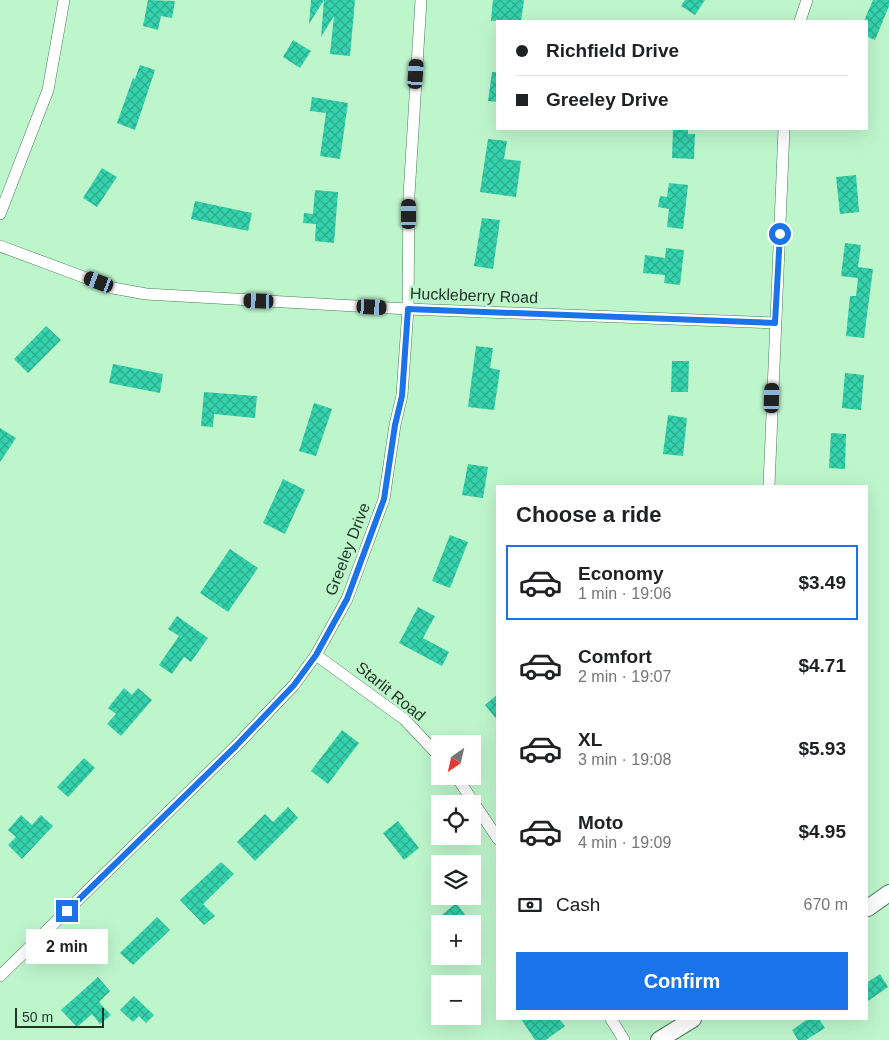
<!DOCTYPE html>
<html lang="en">
<head>
<meta charset="utf-8">
<style>
  :root { --surface:#fff; --page:#f6f6f6; --text:#202124; --muted:#757577; --line:#e0e0e0; --accent:#1a73e8 }
  body { margin:0; font-family:Arial,sans-serif; background:var(--page); color:var(--text); height:100vh; display:flex; flex-direction:column; font-size:19px; white-space:nowrap }
  * { box-sizing:border-box; margin:0 }
  p { font-size:16px; color:var(--muted) }
  .icon { flex:none; width:28px; height:28px; fill:none; stroke:currentColor; stroke-width:2; stroke-linecap:round; stroke-linejoin:round }
  .map { position:relative; flex:1; overflow:hidden }
  .drawer { position:absolute; left:496px; top:485px; width:372px; height:535px; display:flex; flex-direction:column; background:var(--surface); border-radius:0px; box-shadow:0 5px 20px #0002 }
  .drawer>* { flex:none }
  .guide { position:absolute; left:496px; top:20px; width:372px; height:110px; border-radius:0px; box-shadow:0 5px 20px #0002; display:grid; align-content:center; height:110px; padding:0 20px; background:var(--surface) }
  .needle { width:32px; rotate:214deg }
  .tools { position:absolute; left:431px; top:735px; display:grid; gap:10px }
  .tools a { display:grid; place-items:center; width:50px; height:50px; border-radius:0px; background:var(--surface); box-shadow:0 5px 20px #0002; font-size:25px }
  .scale { position:absolute; left:15px; bottom:12px; width:89px; box-sizing:border-box; padding-left:5px; border:2px solid #203627; border-top:0; font-size:14px; line-height:18px; white-space:nowrap; color:#203627; -webkit-text-stroke:4px #bef6cc; paint-order:stroke }
  .end { position:absolute; width:22px; height:22px; margin:-11px; border:6px solid #1a73e8; background:#fff; box-shadow:0 0 0 2px #fff }
  .from { border-radius:50% }
  .bubble { position:absolute; height:35px; border-radius:0px; background:var(--surface); box-shadow:0 5px 20px #0002; font-size:16px; font-weight:600; line-height:35px; text-align:center }
  .car { position:absolute; width:15px; height:30px; margin:-15px -8px; border-radius:6px; box-shadow:0 0 4px 1px #0007; background:linear-gradient(#222 24%,#8ab4d8 0 40%,#222 0 76%,#8ab4d8 0 86%,#222 0) }
  .guide b { display:flex; align-items:center; gap:18px; height:48px; font-size:19px }
  .guide b+b { border-top:1px solid var(--line) }
  .guide i { width:12px; height:12px; background:var(--text) }
  ul { padding:0; list-style:none }
  li { display:flex; align-items:center; gap:15px; height:75px; margin:0 10px 8px; padding:0 10px; border:2px solid transparent; border-radius:0px }
  li div { flex:1 }
  li b { display:block; font-size:19px }
  li em { font-style:normal; font-weight:600 }
  li.current { border-color:var(--accent) }
  li>.icon { width:45px; height:45px; stroke-width:1.5 }
  h2 { padding:0 20px; font-size:22px; line-height:60px }
  .pay { display:flex; align-items:center; gap:12px; height:55px; padding:0 20px; font-size:19px }
  .pay p { margin-inline-start:auto }
  .cta { display:flex; gap:10px; margin-top:auto; padding:10px 20px }
  .cta a { flex:1; height:58px; border-radius:0px; background:var(--accent); color:#fff; font-size:20px; font-weight:600; line-height:58px; text-align:center }
  .map>svg:first-child { display:block }
  .building { fill:url(#building-cross-hatch) }
  .lines { fill:none; stroke-linecap:round; stroke-linejoin:round }
  .street-casing { stroke:#477b57; stroke-width:12 }
  .secondary-casing { stroke:#477b57; stroke-width:18 }
  .street { stroke:#fff; stroke-width:11 }
  .secondary { stroke:#fff; stroke-width:16 }
  .route { stroke:#1a73e8; stroke-width:6 }
  .labels { text-anchor:middle; stroke-width:5; stroke-linejoin:round; paint-order:stroke }
  .street-label { font-size:16px; fill:#203627; stroke:#bef6cc }
</style>
</head>
<body>
<div class="map">
<svg width="889" height="1040" viewBox="0 0 889 1040">
  <defs>
    <pattern id="building-cross-hatch" width="8" height="8" patternUnits="userSpaceOnUse" patternTransform="scale(1.25)"><rect width="8" height="8" fill="#34d2ad"/><path d="M0 0l8 8M0 8l8-8" fill="none" stroke="#2cab8d"/></pattern>
  </defs>
  <rect width="100%" height="100%" fill="#bef6cc"/>
  <g class="building">
    <polygon points="148,0 175,1 172,18 161,16 158,30 143,26"/>
    <polygon points="311,0 324,0 309,24"/>
    <polygon points="324,0 355,0 350,56 330,54 334,16 321,37"/>
    <polygon points="493,0 524,0 521,21 491,21"/>
    <polygon points="685,0 705,0 695,15 681,6"/>
    <polygon points="873,0 889,0 889,6 875,40 868,37 868,21 864,21"/>
    <polygon points="293,40 311,51 300,68 283,57"/>
    <polygon points="140,65 155,70 135,130 117,123 133,78 135,79"/>
    <polygon points="492,72 498,72 498,102 488,101"/>
    <polygon points="312,97 348,103 340,159 320,156 326,113 310,111"/>
    <polygon points="673,129 688,129 688,134 695,134 694,159 672,158"/>
    <polygon points="488,139 507,141 504,159 521,161 516,197 480,192"/>
    <polygon points="102,168 117,177 97,207 83,198"/>
    <polygon points="856,175 859,212 840,214 836,177"/>
    <polygon points="669,183 688,185 683,229 667,227 669,209 658,207 660,196 667,197"/>
    <polygon points="315,190 338,192 334,243 315,241 316,224 303,223 304,213 313,214"/>
    <polygon points="195,201 252,213 248,231 191,219"/>
    <polygon points="482,218 500,220 493,269 474,266"/>
    <polygon points="845,243 861,245 858,267 873,269 864,338 846,336 850,296 856,296 858,278 841,276"/>
    <polygon points="666,248 684,250 680,285 664,283 665,275 643,273 645,255 665,258"/>
    <polygon points="46,326 61,340 28,373 14,359"/>
    <polygon points="476,346 493,348 490,368 500,370 494,410 468,407"/>
    <polygon points="672,361 689,361 688,392 671,392"/>
    <polygon points="113,364 163,374 160,393 109,383"/>
    <polygon points="845,373 864,375 861,410 842,408"/>
    <polygon points="204,392 257,396 255,418 214,414 213,427 201,426"/>
    <polygon points="314,403 332,409 316,456 299,451"/>
    <polygon points="668,415 687,418 683,456 663,454"/>
    <polygon points="0,428 16,438 0,462"/>
    <polygon points="831,433 846,434 845,469 829,468"/>
    <polygon points="468,464 488,467 483,498 462,495"/>
    <polygon points="283,479 305,490 285,534 263,523"/>
    <polygon points="450,535 468,542 450,588 432,581"/>
    <polygon points="230,549 258,568 228,612 200,593"/>
    <polygon points="418,607 435,616 423,638 449,652 442,666 399,643"/>
    <polygon points="177,616 208,638 191,662 184,657 172,674 159,665 179,636 168,629"/>
    <polygon points="124,688 132,695 138,688 152,700 121,736 107,724 116,714 108,708"/>
    <polygon points="498,694 498,721 485,705"/>
    <polygon points="342,730 359,743 328,784 311,771"/>
    <polygon points="84,758 95,768 68,797 57,787"/>
    <polygon points="288,807 298,818 255,861 237,842 265,814 273,822"/>
    <polygon points="21,815 32,825 41,815 53,826 22,859 8,845 16,837 8,830"/>
    <polygon points="398,821 419,848 404,860 383,833"/>
    <polygon points="221,862 234,874 203,904 215,916 204,925 180,900"/>
    <polygon points="456,903 472,924 450,924 442,915"/>
    <polygon points="157,917 170,930 133,965 120,953"/>
    <polygon points="880,974 888,987 868,1001 868,982"/>
    <polygon points="98,977 110,991 99,1002 111,1015 100,1024 92,1014 77,1027 61,1010"/>
    <polygon points="134,996 154,1015 146,1023 139,1016 133,1022 120,1010"/>
    <polygon points="521,1019 559,1019 565,1026 546,1040 535,1040"/>
    <polygon points="808,1019 819,1019 825,1028 806,1040 798,1040 792,1030"/>
  </g>
  <g class="lines">
    <defs>
      <g id="street">
        <polyline points="800,21 807,0"/>
        <polyline points="0,214 48,90 64,0"/>
        <polyline points="0,246 113,288 146,294 408,309 775,323"/>
        <polyline points="769,486 784,129"/>
        <polyline points="316,655 404,719 440,757"/>
        <polyline points="456,776 498,839"/>
        <polyline points="0,976 236,746 294,685 316,655 347,599 384,499 395,425 402,395 408,309 409,195 421,0"/>
        <polyline points="611,1019 624,1040"/>
      </g>
      <g id="secondary">
        <polyline points="868,908 889,893"/>
        <polyline points="659,1040 693,1019"/>
      </g>
    </defs>
    <use href="#street" class="street-casing"/>
    <use href="#secondary" class="secondary-casing"/>
    <use href="#street" class="street"/>
    <use href="#secondary" class="secondary"/>
  </g>
  <g class="lines">
    <polyline class="route" points="67,911 236,746 294,685 316,655 347,599 384,499 395,425 402,396 408,309 775,323 780,234"/>
  </g>
  <g class="labels">
    <g class="street-label">
      <text transform="translate(474 295) rotate(2)" y="6">Huckleberry Road</text>
      <text transform="translate(347 549) rotate(-69)" y="6">Greeley Drive</text>
      <text transform="translate(391 691) rotate(39)" y="6">Starlit Road</text>
    </g>
  </g>
</svg>
<div class="tools">
<a><svg class="needle" viewBox="-14 -14 28 28"><path d="M0-13l5 13h-10z" fill="#e53935"/><path d="M0 13l5-13h-10z" fill="#757577"/></svg></a>
<a><svg class="icon" aria-label="locate" viewBox="0 0 24 24"><circle cx="12" cy="12" r="6"/><path d="M12 2v4M12 18v4M2 12h4M18 12h4"/></svg></a>
<a><svg class="icon" aria-label="layers" viewBox="0 0 24 24"><path d="M12 4l9 5-9 5-9-5zM3 14l9 5 9-5"/></svg></a>
<a>+</a>
<a>−</a>
</div>
<div class="scale">50 m</div>
<i class="end from" style="left:780px;top:234px"></i>
<i class="end" style="left:67px;top:911px"></i>
<div class="bubble" style="left:26px;top:929px;width:82px">2 min</div>
<i class="car" style="left:416px;top:74px;rotate:4deg"></i>
<i class="car" style="left:409px;top:214px;rotate:0deg"></i>
<i class="car" style="left:99px;top:282px;rotate:291deg"></i>
<i class="car" style="left:259px;top:301px;rotate:272deg"></i>
<i class="car" style="left:372px;top:307px;rotate:93deg"></i>
<i class="car" style="left:772px;top:398px;rotate:2deg"></i>
<div class="guide">
<b><i class="from"></i>Richfield Drive</b>
<b><i></i>Greeley Drive</b>
</div>
<section class="drawer">
<h2>Choose a ride</h2>
<ul>
<li class="current"><svg class="icon" aria-label="car" viewBox="0 0 24 24"><path d="M5 17H2v-5l4-1 3-4h7l3 4 3 1v5h-3M9 17h6M6 11h13"/><circle cx="7" cy="17" r="2"/><circle cx="17" cy="17" r="2"/></svg><div><b>Economy</b><p>1 min · 19:06</p></div><em>$3.49</em></li>
<li><svg class="icon" aria-label="car" viewBox="0 0 24 24"><path d="M5 17H2v-5l4-1 3-4h7l3 4 3 1v5h-3M9 17h6M6 11h13"/><circle cx="7" cy="17" r="2"/><circle cx="17" cy="17" r="2"/></svg><div><b>Comfort</b><p>2 min · 19:07</p></div><em>$4.71</em></li>
<li><svg class="icon" aria-label="car" viewBox="0 0 24 24"><path d="M5 17H2v-5l4-1 3-4h7l3 4 3 1v5h-3M9 17h6M6 11h13"/><circle cx="7" cy="17" r="2"/><circle cx="17" cy="17" r="2"/></svg><div><b>XL</b><p>3 min · 19:08</p></div><em>$5.93</em></li>
<li><svg class="icon" aria-label="car" viewBox="0 0 24 24"><path d="M5 17H2v-5l4-1 3-4h7l3 4 3 1v5h-3M9 17h6M6 11h13"/><circle cx="7" cy="17" r="2"/><circle cx="17" cy="17" r="2"/></svg><div><b>Moto</b><p>4 min · 19:09</p></div><em>$4.95</em></li>
</ul>
<div class="pay"><svg class="icon" aria-label="cash" viewBox="0 0 24 24"><path d="M3 7h18v10H3z"/><circle cx="12" cy="12" r="2"/></svg>Cash<p>670 m</p></div>
<div class="cta"><a>Confirm</a></div>
</section>
</div>
</body>
</html>
